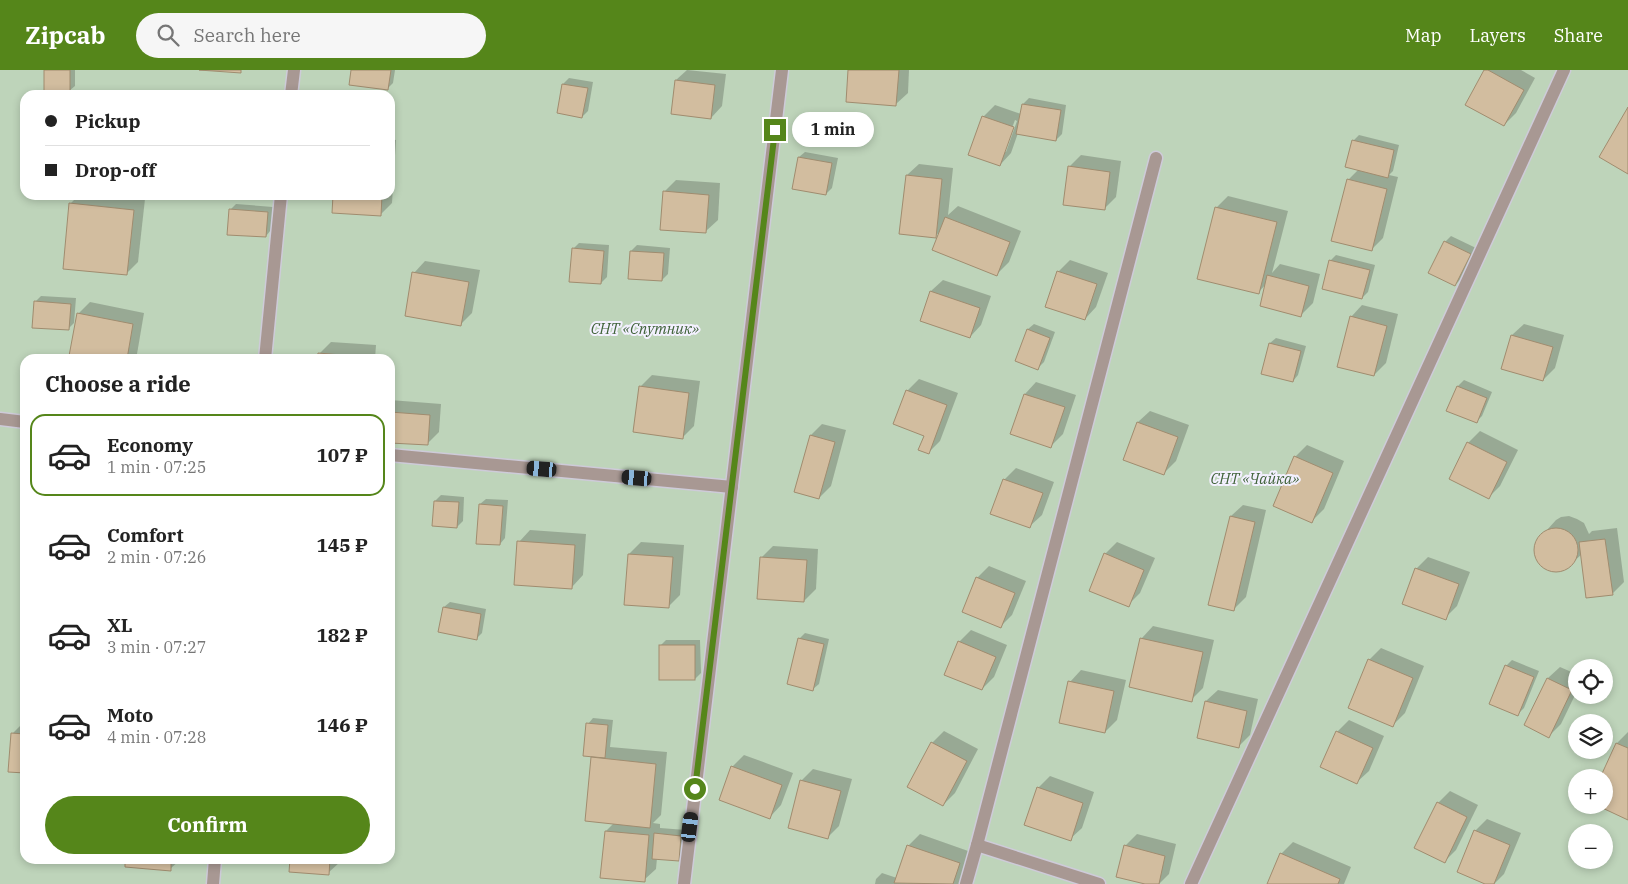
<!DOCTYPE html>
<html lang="en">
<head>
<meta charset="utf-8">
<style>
  :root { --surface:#fff; --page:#f6f6f6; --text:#222; --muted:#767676; --line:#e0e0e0; --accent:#55861a }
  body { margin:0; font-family:"IBM Plex Serif",serif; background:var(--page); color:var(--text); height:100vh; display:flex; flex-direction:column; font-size:19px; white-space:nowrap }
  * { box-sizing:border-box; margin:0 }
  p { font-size:16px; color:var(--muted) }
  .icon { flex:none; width:28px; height:28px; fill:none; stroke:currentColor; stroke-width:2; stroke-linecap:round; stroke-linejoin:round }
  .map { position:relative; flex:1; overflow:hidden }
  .drawer { position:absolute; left:20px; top:284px; width:375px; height:510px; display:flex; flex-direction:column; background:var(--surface); border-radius:15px; box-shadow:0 2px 8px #0003 }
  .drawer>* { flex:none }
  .guide { position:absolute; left:20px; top:20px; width:375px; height:110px; border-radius:15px; box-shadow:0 2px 8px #0003; display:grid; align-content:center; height:110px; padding:0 25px; background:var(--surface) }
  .buttons { position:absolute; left:1568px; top:589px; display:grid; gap:10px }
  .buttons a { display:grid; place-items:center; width:45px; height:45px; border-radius:50%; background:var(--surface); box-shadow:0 2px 8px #0003; font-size:25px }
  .end { position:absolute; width:22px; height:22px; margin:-11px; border:6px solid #55861a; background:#fff; box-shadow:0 0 0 2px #fff }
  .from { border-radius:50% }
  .bubble { position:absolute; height:35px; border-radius:18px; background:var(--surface); box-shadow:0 2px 8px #0003; font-size:16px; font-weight:800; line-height:35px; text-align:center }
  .car { position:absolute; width:15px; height:30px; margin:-15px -8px; border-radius:6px; box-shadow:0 0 4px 1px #0007; background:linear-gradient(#222 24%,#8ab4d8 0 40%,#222 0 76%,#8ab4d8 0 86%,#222 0) }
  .guide b { display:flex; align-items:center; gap:18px; height:48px; font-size:19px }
  .guide b+b { border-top:1px solid var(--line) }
  .guide i { width:12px; height:12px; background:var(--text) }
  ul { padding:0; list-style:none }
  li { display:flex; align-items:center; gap:15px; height:82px; margin:0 10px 8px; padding:0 15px; border:2px solid transparent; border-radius:15px }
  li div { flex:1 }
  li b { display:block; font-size:19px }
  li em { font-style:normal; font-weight:800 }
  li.current { border-color:var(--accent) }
  li>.icon { width:45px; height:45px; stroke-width:1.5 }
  h2 { padding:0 25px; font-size:22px; line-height:60px }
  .primary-button { display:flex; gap:10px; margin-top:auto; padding:10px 25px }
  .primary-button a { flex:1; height:58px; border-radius:30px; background:var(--accent); color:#fff; font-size:20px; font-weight:800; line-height:58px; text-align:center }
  header { display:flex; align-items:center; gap:30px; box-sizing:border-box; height:70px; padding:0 25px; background:var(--accent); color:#fff }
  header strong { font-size:24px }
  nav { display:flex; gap:28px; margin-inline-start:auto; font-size:18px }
  .search { width:350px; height:45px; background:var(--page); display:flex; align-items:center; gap:12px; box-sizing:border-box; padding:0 18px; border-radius:28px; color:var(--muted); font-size:19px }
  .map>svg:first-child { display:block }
  .green { fill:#bed4ba; fill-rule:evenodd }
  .shadow { fill:#0003; fill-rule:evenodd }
  .building { fill:#d2bd9f; stroke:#a08c6f }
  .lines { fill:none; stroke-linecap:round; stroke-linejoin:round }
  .minor-casing { stroke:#cecbd9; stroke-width:15 }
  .minor { stroke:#a89893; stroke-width:12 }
  .route { stroke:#55861a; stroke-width:6 }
  .labels { text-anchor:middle; stroke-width:4; stroke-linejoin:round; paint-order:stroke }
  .park-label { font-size:15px; font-style:italic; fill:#3f6239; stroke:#f3f0ff }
</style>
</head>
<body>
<header>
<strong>Zipcab</strong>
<div class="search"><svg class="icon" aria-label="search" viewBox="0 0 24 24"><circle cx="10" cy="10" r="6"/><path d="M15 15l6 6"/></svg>Search here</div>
<nav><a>Map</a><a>Layers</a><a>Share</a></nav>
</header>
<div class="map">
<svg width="1628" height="814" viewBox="0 0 1628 814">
  <rect width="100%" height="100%" fill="#f3f0ff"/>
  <path class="green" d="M 0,0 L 1628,0 L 1628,814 L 0,814 ZM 25,25 L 390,25 L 390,125 L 25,125 ZM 25,289 L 390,289 L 390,789 L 25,789 ZM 1576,598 L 1604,598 L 1604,625 L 1576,625 ZM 1576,652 L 1604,652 L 1604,680 L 1576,680 ZM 1576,708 L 1604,708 L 1604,735 L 1576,735 ZM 1576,762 L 1604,762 L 1604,790 L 1576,790 Z"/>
  <g class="shadow">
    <polygon points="45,0 75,0 75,16 69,21"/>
    <polygon points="353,0 395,0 393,13 387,19"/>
    <polygon points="687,0 726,4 722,36 711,48 676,10"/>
    <polygon points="849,0 909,0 908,23 896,34"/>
    <polygon points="1486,0 1521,0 1535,8 1516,43 1504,55"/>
    <polygon points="569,8 593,12 588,41 582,47 558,42 563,14"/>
    <path d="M 1029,28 L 1066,35 L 1062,64 L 1056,70 L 1018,63 L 1011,83 L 1000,95 L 983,47 L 995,35 L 1021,44 L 1023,34 ZM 1015,50 L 1017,51 L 1006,82 L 1003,82 Z"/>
    <polygon points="1359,65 1399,75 1393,101 1389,105 1398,107 1383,168 1371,180 1348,110 1359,99 1353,71"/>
    <polygon points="390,69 396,70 392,133 380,145 334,125 390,125"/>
    <polygon points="805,82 838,88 832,118 826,124 799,87"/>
    <polygon points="1081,85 1121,91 1116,127 1104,139 1069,97"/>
    <polygon points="919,94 953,98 948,145 958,136 1021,161 1009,192 997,204 941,161 935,166 907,105"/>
    <polygon points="676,110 720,113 718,150 706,161 664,122"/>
    <polygon points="79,125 110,125 145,129 138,192 126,204 70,134"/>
    <polygon points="1228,126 1288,141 1272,203 1280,194 1320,204 1313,233 1301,245 1266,214 1258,223 1216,138"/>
    <polygon points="236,134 273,137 271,160 266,166 230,140"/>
    <polygon points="1451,166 1476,178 1461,209 1455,215 1445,172"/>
    <polygon points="579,173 609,175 607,207 601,213 573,179"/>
    <polygon points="637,175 670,178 668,204 662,210 631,181"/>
    <polygon points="1336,185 1375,195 1368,222 1362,228 1330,191"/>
    <polygon points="1070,190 1108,203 1096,237 1085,249 1058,202"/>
    <polygon points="425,191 480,200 472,243 461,254 414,203"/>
    <polygon points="943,210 991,226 981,255 970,267 921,251 931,221"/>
    <polygon points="41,226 76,228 74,253 68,259 35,232"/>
    <polygon points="90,232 144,243 137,284 132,289 88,289 78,244"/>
    <polygon points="1362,235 1398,244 1386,293 1374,305 1351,247"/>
    <polygon points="1034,254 1055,262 1044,292 1038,298 1028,259"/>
    <polygon points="1524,254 1564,265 1555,298 1543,310 1512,265"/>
    <polygon points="1276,268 1306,276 1298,305 1293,311 1270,273"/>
    <polygon points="331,272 376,275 375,289 318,289 319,284"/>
    <polygon points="652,305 700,311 694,356 683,367 640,317"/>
    <polygon points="919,309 958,323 940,371 928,383 925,365 907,321"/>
    <polygon points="1464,310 1492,322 1482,346 1476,352 1448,340 1458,316"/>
    <polygon points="1036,312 1076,325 1063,364 1051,376 1012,364 1025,324"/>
    <polygon points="390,330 441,334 439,362 427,374 390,371"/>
    <polygon points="1150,341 1189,355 1176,391 1164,403 1138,352"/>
    <polygon points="822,354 846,360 831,416 819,428 811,365"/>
    <polygon points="1480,361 1518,380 1500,416 1488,428 1468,373"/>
    <polygon points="1307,375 1344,391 1324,439 1312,451 1295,387"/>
    <polygon points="1016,398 1054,412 1042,445 1030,456 1004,410"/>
    <polygon points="441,425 464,427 463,451 457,457 435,431"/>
    <polygon points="486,429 508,430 505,468 500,474 480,434"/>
    <polygon points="1243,435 1266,440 1246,527 1234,539 1231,446"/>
    <polygon points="1569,446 1577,449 1584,453 1589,464 1592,461 1617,458 1624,512 1612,524 1582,484 1571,494 1562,500 1556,501 1546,499 1541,496 1536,487 1535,479 1537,471 1556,450 1561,447"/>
    <polygon points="530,460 586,464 583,505 572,517 519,472"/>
    <polygon points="641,472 684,475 680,525 668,537 629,484"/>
    <polygon points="1117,472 1155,488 1140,523 1128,535 1105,484"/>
    <polygon points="773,476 818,479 816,519 804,531 761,488"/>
    <polygon points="1428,487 1470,502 1457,536 1445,548 1416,499"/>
    <polygon points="989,496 1026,511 1012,545 1001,556 964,541 977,508"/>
    <polygon points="450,532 486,539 482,563 476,569 444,537"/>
    <polygon points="1153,556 1214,570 1203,618 1191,630 1131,616 1142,568"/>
    <polygon points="971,560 1007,575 994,607 982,619 959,572"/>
    <polygon points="805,563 829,569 819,614 813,619 799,569"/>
    <polygon points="666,570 700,570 701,603 695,609 660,576"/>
    <polygon points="1381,578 1424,596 1405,643 1393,655 1369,590"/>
    <polygon points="1512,590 1539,601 1524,638 1518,644 1506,596"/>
    <polygon points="1560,597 1576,604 1576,623 1561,654 1549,666 1526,655 1548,608"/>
    <polygon points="1081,600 1126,610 1117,650 1105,662 1070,612"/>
    <polygon points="1218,620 1258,629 1250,665 1239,676 1199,667 1206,631"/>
    <polygon points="593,648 613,650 610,677 667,682 661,745 653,753 660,754 660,758 686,760 684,784 678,790 657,788 656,799 644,810 606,761 614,753 592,688 595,686 588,654"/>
    <polygon points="1349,650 1384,666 1369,701 1357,712 1337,662"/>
    <polygon points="24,652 25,652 25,702 12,664"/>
    <polygon points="944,661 978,679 955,723 943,735 909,717 932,673"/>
    <polygon points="1628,662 1628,748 1599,735 1604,735 1604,708 1617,673"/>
    <polygon points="744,685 793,703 781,735 770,747 732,697"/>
    <polygon points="813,699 852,709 839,756 827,768 801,711"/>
    <polygon points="1050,706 1094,722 1082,758 1070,769 1038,718"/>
    <polygon points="1450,721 1478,735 1456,780 1445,791 1438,733"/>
    <polygon points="1487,749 1521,763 1504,804 1494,814 1488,814 1475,761"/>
    <polygon points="920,764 971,782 960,814 875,814 876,809 882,803 897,808 908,776"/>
    <polygon points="1137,764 1176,774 1169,804 1159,814 1151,814 1125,776"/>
    <polygon points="1293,772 1351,797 1344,814 1269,814 1281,784"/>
    <polygon points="127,789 181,789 170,799 126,796"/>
    <polygon points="291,789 340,789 340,792 328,803 290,801"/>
  </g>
  <g class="building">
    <rect x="44" y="0" width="26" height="23"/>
    <polygon points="199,0 241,0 241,3"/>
    <polygon points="351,0 391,0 388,20 349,15"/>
    <polygon points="848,0 899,0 896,36 846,32"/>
    <polygon points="1484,0 1488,0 1524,20 1504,56 1465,35"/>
    <polygon points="675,10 715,15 711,49 671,44"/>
    <polygon points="562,14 588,18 582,48 557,43"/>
    <polygon points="1022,34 1061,40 1056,71 1016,64"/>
    <polygon points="1628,37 1628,104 1599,87"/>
    <polygon points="982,46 1014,57 1000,96 968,85"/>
    <polygon points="1352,70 1394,80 1388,108 1345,97"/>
    <polygon points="798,87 832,93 826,125 792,119"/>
    <polygon points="1068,96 1110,102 1105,140 1063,135"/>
    <polygon points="906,105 942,109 936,168 899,164"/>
    <polygon points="1347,109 1387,119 1372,181 1331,171"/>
    <polygon points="663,121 709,125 706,163 660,160"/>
    <polygon points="333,125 382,125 381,146 332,143"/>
    <polygon points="69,133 134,140 127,205 63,199"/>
    <polygon points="1215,137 1277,152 1259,224 1197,209"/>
    <polygon points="229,139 268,142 266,167 227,165"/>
    <polygon points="945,147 1010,172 997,206 932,180"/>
    <polygon points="1444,171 1471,184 1455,216 1428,203"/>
    <polygon points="572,178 604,181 601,214 569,212"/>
    <polygon points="630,181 664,183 662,211 628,209"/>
    <polygon points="1329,190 1370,200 1362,229 1322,219"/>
    <polygon points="1057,201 1097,214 1085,250 1045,237"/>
    <polygon points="412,202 469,212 461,256 405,246"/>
    <polygon points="1267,205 1309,216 1301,247 1260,236"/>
    <polygon points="930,221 980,238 970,268 920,251"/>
    <polygon points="34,231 71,234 69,260 32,258"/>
    <polygon points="77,243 133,254 127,289 81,289 69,286"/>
    <polygon points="1350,246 1387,256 1374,306 1337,297"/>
    <polygon points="1027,259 1050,268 1038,300 1015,291"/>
    <polygon points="1511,265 1553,277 1543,311 1501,299"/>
    <polygon points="1269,273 1301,281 1293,312 1261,304"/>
    <polygon points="318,283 365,287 365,289 317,289"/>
    <polygon points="639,316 689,323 683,369 633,362"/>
    <polygon points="1457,316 1487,328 1477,353 1446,341"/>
    <polygon points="906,320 947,335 929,384 918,380 924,366 893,354"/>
    <polygon points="1024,324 1065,337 1051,378 1010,364"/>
    <polygon points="390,342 430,345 428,375 390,373"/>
    <polygon points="1137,352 1178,367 1164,405 1123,390"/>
    <polygon points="810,365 835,372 819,429 794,422"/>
    <polygon points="1467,372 1507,392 1489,429 1449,409"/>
    <polygon points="1294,386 1333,403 1312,453 1273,436"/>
    <polygon points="1003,409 1043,423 1030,458 990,444"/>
    <polygon points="434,431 459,432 457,458 432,456"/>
    <polygon points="479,434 503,436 500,475 476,474"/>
    <polygon points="1230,446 1255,452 1234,541 1208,535"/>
    <circle cx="1556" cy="480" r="22"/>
    <polygon points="1605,469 1613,525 1586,528 1579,472"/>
    <polygon points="517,471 575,475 572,519 514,515"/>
    <polygon points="1104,483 1144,500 1129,537 1089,521"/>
    <polygon points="628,484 673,487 669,538 624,535"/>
    <polygon points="760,487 807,490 804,532 757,529"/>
    <polygon points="1415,498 1459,514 1446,550 1402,534"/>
    <polygon points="976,507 1015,523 1001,558 962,542"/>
    <polygon points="443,537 481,544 477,570 438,562"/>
    <polygon points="798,568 824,574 813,621 787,614"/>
    <polygon points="1140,568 1203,582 1192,632 1129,617"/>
    <polygon points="958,571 996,587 982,620 944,605"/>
    <rect x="659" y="575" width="36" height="35"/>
    <polygon points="1368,589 1413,608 1393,657 1348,638"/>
    <polygon points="1505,595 1534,607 1518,646 1489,634"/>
    <polygon points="1547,608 1572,620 1549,668 1524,655"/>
    <polygon points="1068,611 1114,621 1105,663 1059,653"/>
    <polygon points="1205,631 1247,641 1239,678 1197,668"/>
    <polygon points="586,653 608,655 605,688 583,686"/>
    <polygon points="1336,661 1373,678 1357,714 1320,697"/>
    <polygon points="11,663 25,664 25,703 8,702"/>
    <polygon points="931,672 967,691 943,736 907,717"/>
    <polygon points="1616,673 1628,678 1628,750 1596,735 1604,735 1604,708 1600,708"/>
    <polygon points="591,687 656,694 650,758 585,751"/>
    <polygon points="731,696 782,715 770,749 719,730"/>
    <polygon points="800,710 841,721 828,769 788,758"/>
    <polygon points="1037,717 1083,733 1071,771 1024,755"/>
    <polygon points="1437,732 1467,747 1445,793 1414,778"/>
    <polygon points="1474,760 1510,775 1494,814 1485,814 1457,802"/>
    <polygon points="605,761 649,765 645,812 600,808"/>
    <polygon points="654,763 681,766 679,791 652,789"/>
    <polygon points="907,775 960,793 953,814 894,813"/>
    <polygon points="1124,775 1165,786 1159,814 1145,814 1116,807"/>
    <polygon points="1280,783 1340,809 1338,814 1267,814"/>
    <polygon points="125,789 171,789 171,801 125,797"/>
    <polygon points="290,789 330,789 329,805 289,802"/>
  </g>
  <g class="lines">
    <defs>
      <g id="minor">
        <polyline points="291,25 294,0"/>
        <polyline points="265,289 281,125"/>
        <polyline points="0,349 25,352"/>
        <polyline points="390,385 732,417"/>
        <polyline points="977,775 1156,88"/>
        <polyline points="213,814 215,789"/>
        <polyline points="684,814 782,0"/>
        <polyline points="966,814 977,775 1099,814"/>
        <polyline points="1191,814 1564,0"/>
      </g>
    </defs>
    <use href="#minor" class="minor-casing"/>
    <use href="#minor" class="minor"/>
  </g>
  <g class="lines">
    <polyline class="route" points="695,719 775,60"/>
  </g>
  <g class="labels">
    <g class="park-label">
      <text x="645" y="264">СНТ «Спутник»</text>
      <text x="1255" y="414">СНТ «Чайка»</text>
    </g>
  </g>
</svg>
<div class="buttons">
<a><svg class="icon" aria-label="locate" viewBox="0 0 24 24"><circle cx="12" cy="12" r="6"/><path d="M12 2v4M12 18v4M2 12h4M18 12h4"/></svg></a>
<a><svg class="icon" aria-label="layers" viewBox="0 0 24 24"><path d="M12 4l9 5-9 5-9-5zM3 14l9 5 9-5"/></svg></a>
<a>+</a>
<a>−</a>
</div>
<i class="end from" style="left:695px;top:719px"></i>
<i class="end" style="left:775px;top:60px"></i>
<div class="bubble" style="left:792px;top:42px;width:82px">1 min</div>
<i class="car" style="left:542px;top:399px;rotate:275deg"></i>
<i class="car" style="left:637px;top:408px;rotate:275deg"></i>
<i class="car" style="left:690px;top:757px;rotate:7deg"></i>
<div class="guide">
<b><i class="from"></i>Pickup</b>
<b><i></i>Drop-off</b>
</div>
<section class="drawer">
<h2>Choose a ride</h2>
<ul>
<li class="current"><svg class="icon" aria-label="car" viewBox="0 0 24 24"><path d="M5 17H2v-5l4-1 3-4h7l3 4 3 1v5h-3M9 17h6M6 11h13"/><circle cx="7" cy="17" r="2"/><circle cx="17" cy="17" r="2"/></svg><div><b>Economy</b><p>1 min · 07:25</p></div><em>107 ₽</em></li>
<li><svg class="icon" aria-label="car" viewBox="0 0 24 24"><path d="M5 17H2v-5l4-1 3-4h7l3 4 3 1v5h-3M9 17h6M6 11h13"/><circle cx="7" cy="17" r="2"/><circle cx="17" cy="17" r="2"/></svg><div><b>Comfort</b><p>2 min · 07:26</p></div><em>145 ₽</em></li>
<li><svg class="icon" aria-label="car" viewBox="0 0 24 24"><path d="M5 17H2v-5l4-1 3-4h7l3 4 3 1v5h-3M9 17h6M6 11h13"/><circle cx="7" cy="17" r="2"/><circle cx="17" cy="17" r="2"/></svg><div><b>XL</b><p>3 min · 07:27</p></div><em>182 ₽</em></li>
<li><svg class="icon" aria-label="car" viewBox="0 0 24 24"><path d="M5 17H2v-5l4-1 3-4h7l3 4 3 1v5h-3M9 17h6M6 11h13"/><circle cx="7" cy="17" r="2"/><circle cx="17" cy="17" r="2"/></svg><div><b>Moto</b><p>4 min · 07:28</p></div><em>146 ₽</em></li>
</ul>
<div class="primary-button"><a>Confirm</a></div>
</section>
</div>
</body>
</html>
